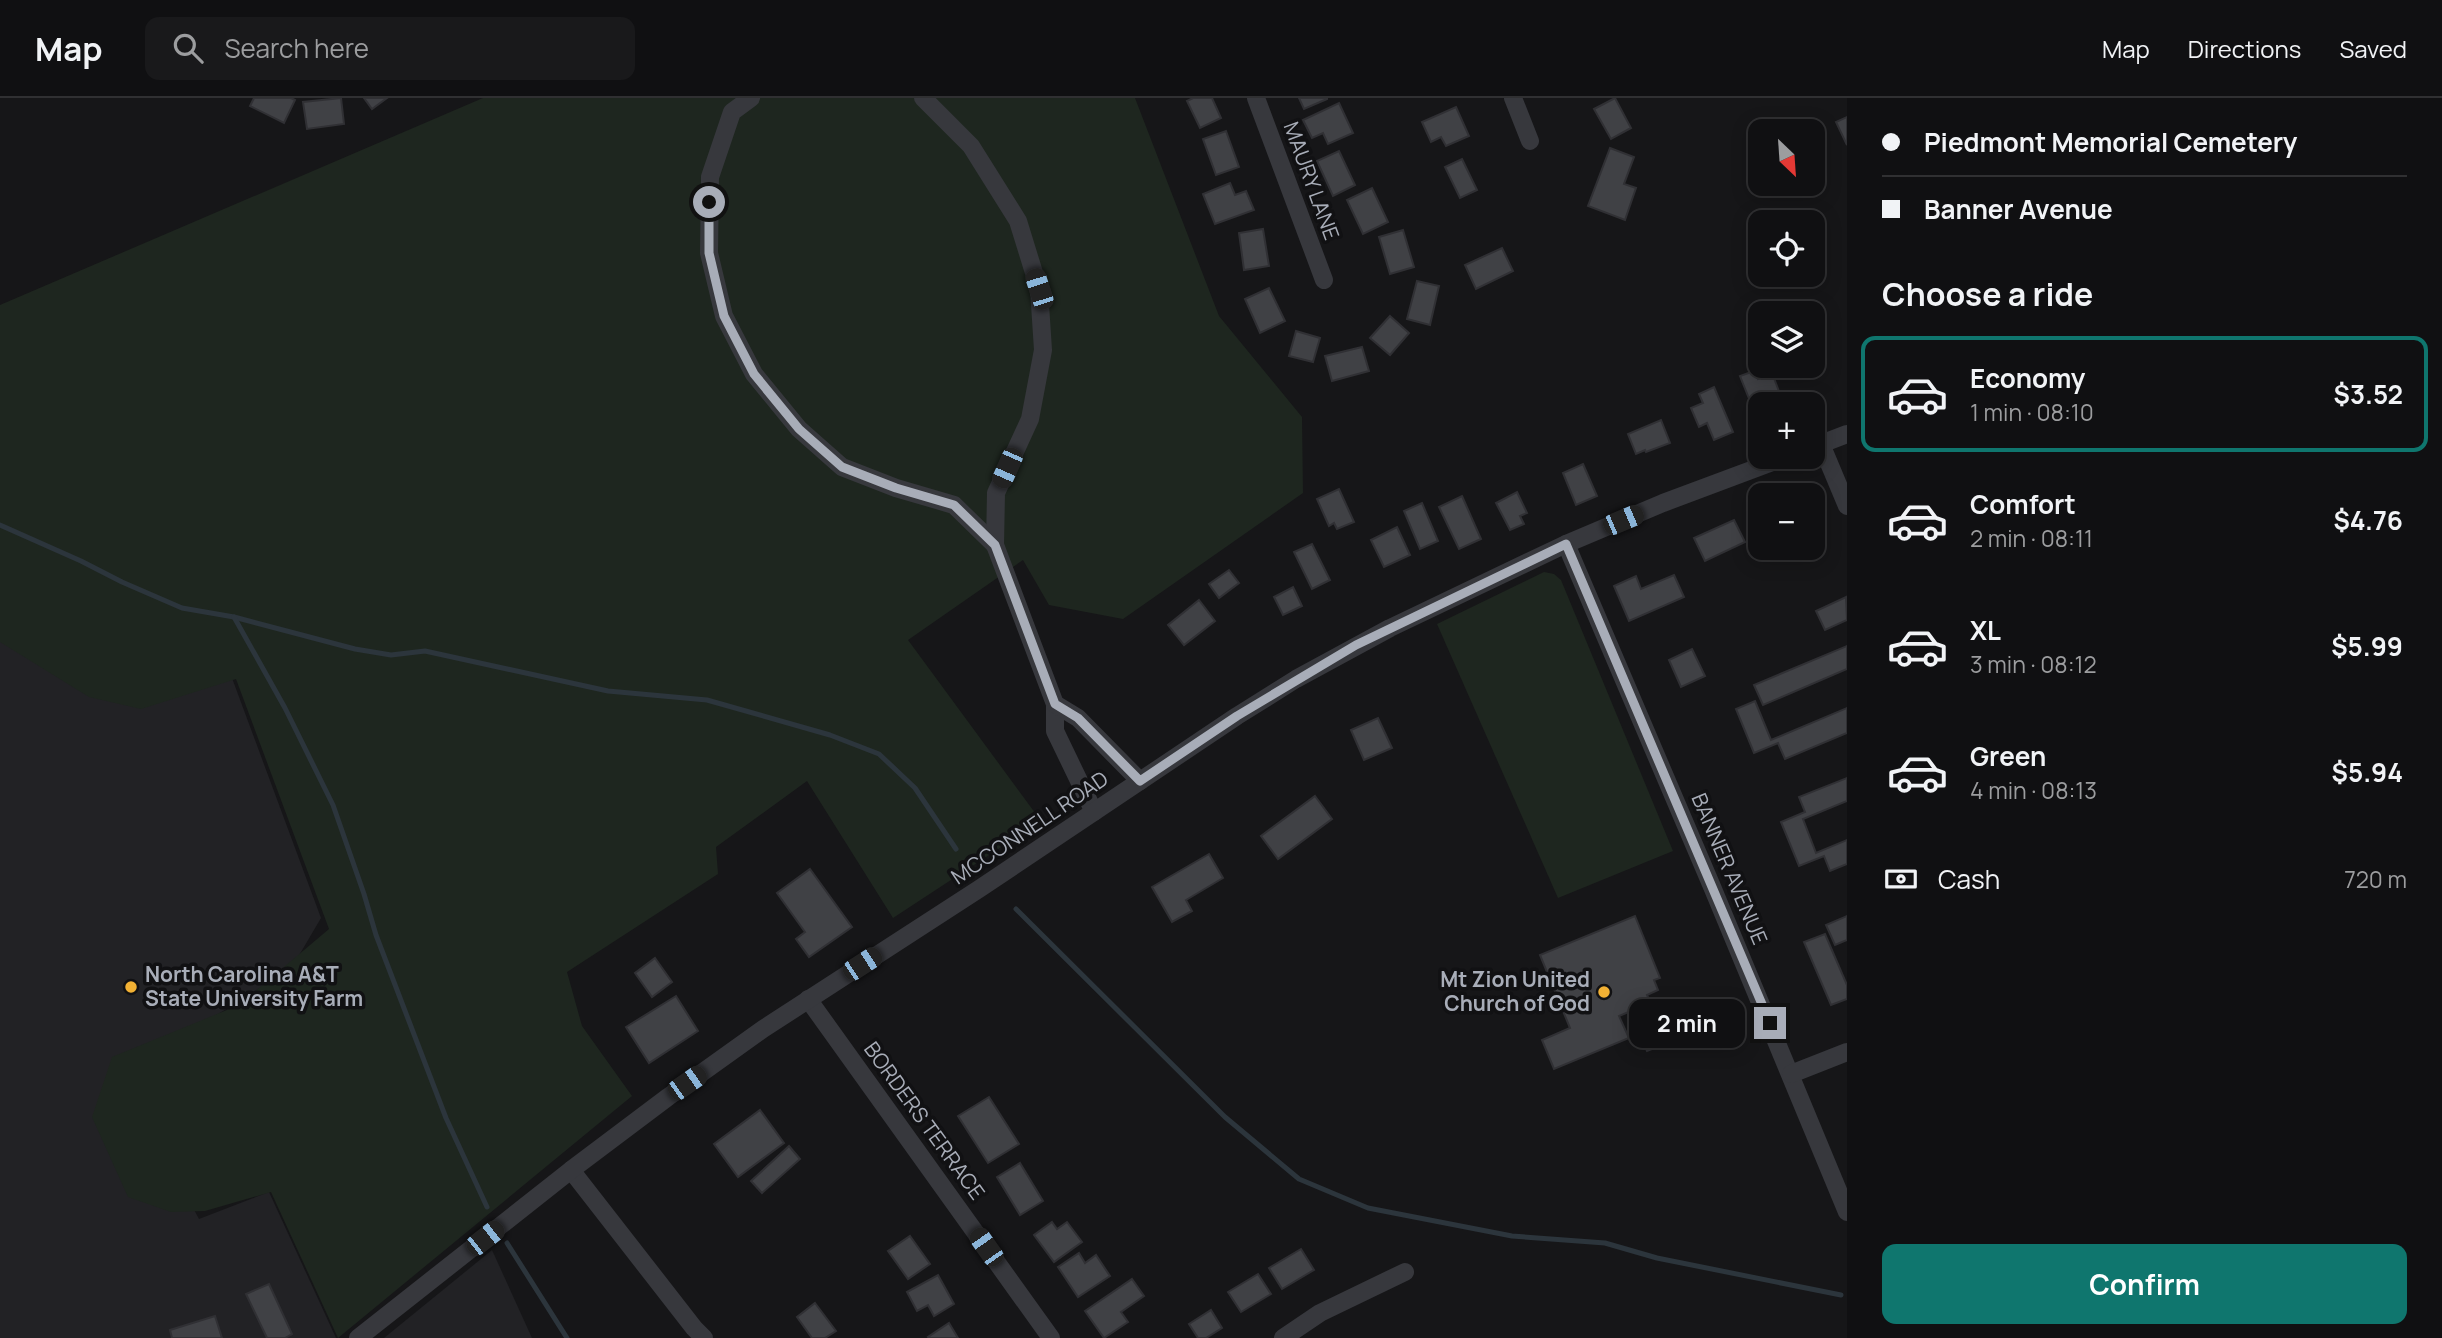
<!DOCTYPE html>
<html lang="en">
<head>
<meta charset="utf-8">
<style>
  :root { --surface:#101012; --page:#19191b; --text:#f1f3f6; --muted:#9c9d9f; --line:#303032; --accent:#0f766e }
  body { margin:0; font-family:Manrope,sans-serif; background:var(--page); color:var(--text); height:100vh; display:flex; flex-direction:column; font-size:26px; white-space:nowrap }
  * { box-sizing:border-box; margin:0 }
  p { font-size:23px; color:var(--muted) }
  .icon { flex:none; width:38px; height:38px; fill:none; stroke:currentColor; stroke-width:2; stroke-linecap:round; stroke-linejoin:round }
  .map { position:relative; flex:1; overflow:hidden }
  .panel { display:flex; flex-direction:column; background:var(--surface); width:595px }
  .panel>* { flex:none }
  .top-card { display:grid; align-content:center; height:154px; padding:0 35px; background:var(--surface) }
  .needle { width:46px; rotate:155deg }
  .buttons { position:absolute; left:1748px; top:21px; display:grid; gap:14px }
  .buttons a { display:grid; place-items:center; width:77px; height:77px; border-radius:14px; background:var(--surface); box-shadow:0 4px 18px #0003,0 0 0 2px var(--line); font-size:35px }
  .end { position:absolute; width:32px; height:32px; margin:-16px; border:9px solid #a8adb8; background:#111; box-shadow:0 0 0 4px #111 }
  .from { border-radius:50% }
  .bubble { position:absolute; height:49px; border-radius:14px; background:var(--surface); box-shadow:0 4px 18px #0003,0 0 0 2px var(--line); font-size:23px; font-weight:700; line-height:49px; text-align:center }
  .car { position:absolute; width:21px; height:42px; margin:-21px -10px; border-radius:9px; box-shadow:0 0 5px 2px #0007; background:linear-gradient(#222 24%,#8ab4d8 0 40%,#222 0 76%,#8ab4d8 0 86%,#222 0) }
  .top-card b { display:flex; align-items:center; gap:24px; height:66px; font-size:26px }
  .top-card b+b { border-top:2px solid var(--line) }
  .top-card i { width:18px; height:18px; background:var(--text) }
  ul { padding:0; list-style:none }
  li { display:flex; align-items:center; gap:21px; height:116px; margin:0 14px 10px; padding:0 21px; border:4px solid transparent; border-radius:14px }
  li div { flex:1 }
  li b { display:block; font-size:26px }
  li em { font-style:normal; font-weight:700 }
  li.selected { border-color:var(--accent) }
  li>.icon { width:63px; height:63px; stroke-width:1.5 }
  h2 { padding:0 35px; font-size:32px; line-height:84px }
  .pay { display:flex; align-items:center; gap:18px; height:77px; padding:0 35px; font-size:26px }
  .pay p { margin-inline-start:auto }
  .cta { display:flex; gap:14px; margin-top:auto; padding:14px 35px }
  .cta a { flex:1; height:80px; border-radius:14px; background:var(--accent); color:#fff; font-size:28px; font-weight:700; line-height:80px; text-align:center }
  header { display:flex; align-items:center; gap:42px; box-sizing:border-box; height:98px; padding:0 35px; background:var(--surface); border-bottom:2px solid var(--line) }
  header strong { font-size:33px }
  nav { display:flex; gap:38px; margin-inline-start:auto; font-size:24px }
  .search { width:490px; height:63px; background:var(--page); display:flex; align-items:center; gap:18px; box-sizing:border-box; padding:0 24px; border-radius:14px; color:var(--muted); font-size:26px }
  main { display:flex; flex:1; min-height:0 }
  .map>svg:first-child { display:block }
  .built { fill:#222225 }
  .green { fill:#1e261f }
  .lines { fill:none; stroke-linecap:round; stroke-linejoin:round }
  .stream { stroke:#2c353c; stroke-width:5 }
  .building { fill:#404145; stroke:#303034; stroke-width:2 }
  .minor { stroke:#37383d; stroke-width:18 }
  .route { stroke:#a8adb8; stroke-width:9 }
  .poi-dot { fill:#f2b134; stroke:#111113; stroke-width:2.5 }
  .labels { text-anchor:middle; stroke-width:7; stroke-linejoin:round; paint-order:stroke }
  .street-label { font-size:21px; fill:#a8adb8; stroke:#111113 }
  .poi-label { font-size:21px; font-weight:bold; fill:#a8adb8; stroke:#111113; text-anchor:start }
</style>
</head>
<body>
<header>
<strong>Map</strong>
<div class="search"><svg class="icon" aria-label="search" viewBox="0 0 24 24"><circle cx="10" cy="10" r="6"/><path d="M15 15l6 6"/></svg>Search here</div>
<nav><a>Map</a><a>Directions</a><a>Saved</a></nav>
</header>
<main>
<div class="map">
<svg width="1847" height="1240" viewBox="0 0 1847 1240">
  <rect width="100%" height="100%" fill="#161618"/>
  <g class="built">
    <polygon points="0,540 219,545 321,820 291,871 121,976 199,1121 269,1094 336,1240 0,1240"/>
    <polygon points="492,1152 532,1240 384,1240"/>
  </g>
  <g class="green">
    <polygon points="483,0 1135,0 1219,218 1302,319 1303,395 1123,521 1049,507 1023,462 908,542 1041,723 893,820 807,683 716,749 718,776 567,874 582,928 632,998 338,1240 271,1094 205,1113 171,1114 128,1099 92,1019 112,959 239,907 329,831 236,581 141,611 89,599 0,544 0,207"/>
    <polygon points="1544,474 1554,476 1561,482 1673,753 1558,800 1437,526"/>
  </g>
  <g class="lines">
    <g class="stream">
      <polyline points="0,427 81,463 122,484 182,510 234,519 355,551 391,557 425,553 608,593 707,602 830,637 879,656 915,690 956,751"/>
      <polyline points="234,519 285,610 333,707 364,796 376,837 446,1020 487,1109"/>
      <polyline points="1016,811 1225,1019 1299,1081 1368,1110 1512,1138 1605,1145 1657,1160 1841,1197"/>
      <polyline points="507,1145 567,1240"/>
    </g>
  </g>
  <g class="building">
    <polygon points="254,0 291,0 295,2 284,25 250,8"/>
    <polygon points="341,0 344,26 307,31 303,4"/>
    <polygon points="364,0 387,0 372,11"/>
    <polygon points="1193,0 1212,0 1221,20 1200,30 1187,3"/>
    <polygon points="1299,0 1327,0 1327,1 1304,11"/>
    <polygon points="1615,0 1631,30 1611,41 1594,11"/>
    <polygon points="1339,5 1353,35 1328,46 1323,35 1312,40 1303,22"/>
    <polygon points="1456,9 1469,38 1446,48 1441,39 1431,44 1422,24"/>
    <polygon points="1847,19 1847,47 1836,24"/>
    <polygon points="1226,33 1239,69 1216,77 1203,41"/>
    <polygon points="1610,50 1634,59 1624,86 1636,90 1625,122 1588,108"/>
    <polygon points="1339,53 1355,87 1333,98 1317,63"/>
    <polygon points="1462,61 1477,92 1460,100 1445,69"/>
    <polygon points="1230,85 1235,97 1246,93 1254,112 1215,126 1203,96"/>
    <polygon points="1372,90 1388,124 1363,136 1347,102"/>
    <polygon points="1263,131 1269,168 1244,172 1239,135"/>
    <polygon points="1403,132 1414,169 1390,176 1379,139"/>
    <polygon points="1502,150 1513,173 1476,191 1465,167"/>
    <polygon points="1417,183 1439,188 1430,227 1407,221"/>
    <polygon points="1269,190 1285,223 1260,235 1245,201"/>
    <polygon points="1390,218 1409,235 1390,257 1370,240"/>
    <polygon points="1296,233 1320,240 1313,264 1289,258"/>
    <polygon points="1362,249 1369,273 1332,283 1325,258"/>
    <polygon points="1754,273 1758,281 1772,275 1780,296 1752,308 1740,278"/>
    <polygon points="1714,289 1733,334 1714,342 1707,325 1699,329 1691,310 1703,305 1699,296"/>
    <polygon points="1661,322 1670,345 1646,354 1645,352 1636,356 1628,336"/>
    <polygon points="1583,366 1597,398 1576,407 1563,375"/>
    <polygon points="1339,391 1354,424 1337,431 1334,425 1329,428 1317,401"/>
    <polygon points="1517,394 1527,415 1520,418 1524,426 1510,432 1496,405"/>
    <polygon points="1462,398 1481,441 1459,451 1439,409"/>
    <polygon points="1422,405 1438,443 1420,451 1404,413"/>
    <polygon points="1760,410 1760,440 1749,415"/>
    <polygon points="1734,422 1745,444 1705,463 1694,440"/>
    <polygon points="1397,429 1410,457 1384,469 1371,442"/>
    <polygon points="1312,446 1330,482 1312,491 1294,454"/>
    <polygon points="1229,472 1239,485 1219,500 1209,486"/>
    <polygon points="1674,477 1684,499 1629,523 1614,488 1636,478 1641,491"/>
    <polygon points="1293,489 1302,508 1283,517 1274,499"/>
    <polygon points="1846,499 1847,522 1825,532 1816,513"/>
    <polygon points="1199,502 1215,523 1184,547 1168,527"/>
    <polygon points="1847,548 1847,571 1763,607 1754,587"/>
    <polygon points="1692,551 1705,578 1681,589 1669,562"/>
    <polygon points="1755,603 1771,642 1847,610 1847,635 1785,661 1778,645 1754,655 1736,611"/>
    <polygon points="1378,620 1392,650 1364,662 1351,632"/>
    <polygon points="1847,680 1847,703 1803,721 1816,755 1847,742 1847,766 1830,773 1824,758 1799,768 1781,724 1805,714 1799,699"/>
    <polygon points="1315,698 1332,721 1278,761 1261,738"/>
    <polygon points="1209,756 1223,780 1186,802 1192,813 1172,824 1152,789"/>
    <polygon points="810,771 852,829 809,859 796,841 805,834 777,795"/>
    <polygon points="1635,818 1660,880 1654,882 1658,892 1647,897 1657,921 1667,916 1678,941 1647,953 1637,929 1646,924 1640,909 1619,918 1629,940 1554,971 1542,942 1570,930 1540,857"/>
    <polygon points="1847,818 1847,842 1835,847 1826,827"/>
    <polygon points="1825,836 1847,887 1847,901 1831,907 1804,844"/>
    <polygon points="655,860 672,884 652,899 635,875"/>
    <polygon points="676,898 698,933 649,965 626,929"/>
    <polygon points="989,999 1019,1046 988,1065 958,1018"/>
    <polygon points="760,1012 784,1045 738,1079 714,1046"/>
    <polygon points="789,1048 800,1061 762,1095 751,1083"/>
    <polygon points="1020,1065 1043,1103 1020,1117 997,1079"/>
    <polygon points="1052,1124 1057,1131 1067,1124 1082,1144 1054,1164 1034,1137"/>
    <polygon points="910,1138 930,1166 908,1181 888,1153"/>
    <polygon points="1301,1151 1314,1172 1282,1191 1269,1170"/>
    <polygon points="1079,1155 1085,1165 1096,1157 1110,1178 1078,1199 1058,1169"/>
    <polygon points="1258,1176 1271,1196 1241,1214 1228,1194"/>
    <polygon points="938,1177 954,1206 934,1218 928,1207 917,1213 907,1194"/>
    <polygon points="1132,1181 1144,1198 1121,1214 1128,1224 1104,1240 1085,1213"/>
    <polygon points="269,1186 292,1236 285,1240 267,1240 246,1196"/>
    <polygon points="815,1205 836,1233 825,1240 812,1240 797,1219"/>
    <polygon points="1211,1212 1222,1230 1206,1240 1198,1240 1189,1226"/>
    <polygon points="215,1218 222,1240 172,1240 170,1232"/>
    <polygon points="949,1225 958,1240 929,1240 928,1239"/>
  </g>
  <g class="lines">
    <g class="minor">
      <polyline points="751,0 732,14 710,79 709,155 724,218 754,276 799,331 842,369 896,390 954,407 995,447"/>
      <polyline points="923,0 971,48 1018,123 1039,191 1043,252 1030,321 996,395 995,447 1055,606 1055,633 1094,714"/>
      <polyline points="1256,0 1324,182"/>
      <polyline points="1513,0 1530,43"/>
      <polyline points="1821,346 1847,408"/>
      <polyline points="1813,349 1847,336"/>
      <polyline points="1566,446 1713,791 1847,1114"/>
      <polyline points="1055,606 1078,620 1140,683"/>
      <polyline points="808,901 1051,1240"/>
      <polyline points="1791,976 1847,954"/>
      <polyline points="571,1072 694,1230 704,1240"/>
      <polyline points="358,1240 571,1072 668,999 763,931 979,791 1237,618 1296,581 1390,530 1566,446 1663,405 1786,359"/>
      <polyline points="1283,1240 1320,1215 1405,1174"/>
    </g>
  </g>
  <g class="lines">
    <polyline class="route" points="709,104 709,155 724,218 754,276 799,331 842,369 896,390 954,407 995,447 1055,606 1078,620 1140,683 1237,618 1356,547 1566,446 1770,925"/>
  </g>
  <g class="poi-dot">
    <circle cx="131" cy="889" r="7"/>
    <circle cx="1604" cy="894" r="7"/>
  </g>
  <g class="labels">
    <g class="street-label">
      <text transform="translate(1311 83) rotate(70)" y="7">MAURY LANE</text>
      <text transform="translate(1030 730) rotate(-34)" y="7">MCCONNELL ROAD</text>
      <text transform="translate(1729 771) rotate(67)" y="7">BANNER AVENUE</text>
      <text transform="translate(924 1023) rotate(54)" y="7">BORDERS TERRACE</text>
    </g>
    <g class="poi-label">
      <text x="145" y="884">North Carolina A&amp;T<tspan x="145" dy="24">State University Farm</tspan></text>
      <text x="1590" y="889" text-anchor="end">Mt Zion United<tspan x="1590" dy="24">Church of God</tspan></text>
    </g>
  </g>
</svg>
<div class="buttons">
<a><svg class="needle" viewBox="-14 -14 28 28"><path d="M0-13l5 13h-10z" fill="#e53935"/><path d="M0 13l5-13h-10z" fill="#9c9d9f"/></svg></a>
<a><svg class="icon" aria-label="locate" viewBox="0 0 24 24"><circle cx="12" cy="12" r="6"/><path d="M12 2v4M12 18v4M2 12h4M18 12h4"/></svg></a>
<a><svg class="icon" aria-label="layers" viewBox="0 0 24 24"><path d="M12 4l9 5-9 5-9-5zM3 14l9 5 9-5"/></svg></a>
<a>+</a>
<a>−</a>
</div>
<i class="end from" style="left:709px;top:104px"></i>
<i class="end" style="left:1770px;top:925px"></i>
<div class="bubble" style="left:1629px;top:901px;width:116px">2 min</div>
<i class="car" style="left:1039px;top:191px;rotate:342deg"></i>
<i class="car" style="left:1007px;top:370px;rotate:204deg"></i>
<i class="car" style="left:1623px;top:422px;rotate:67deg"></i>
<i class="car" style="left:862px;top:866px;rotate:57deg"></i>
<i class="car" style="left:687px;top:985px;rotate:55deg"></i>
<i class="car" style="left:485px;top:1140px;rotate:52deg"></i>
<i class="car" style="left:986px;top:1149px;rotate:325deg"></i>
</div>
<section class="panel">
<div class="top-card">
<b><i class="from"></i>Piedmont Memorial Cemetery</b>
<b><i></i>Banner Avenue</b>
</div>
<h2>Choose a ride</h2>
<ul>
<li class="selected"><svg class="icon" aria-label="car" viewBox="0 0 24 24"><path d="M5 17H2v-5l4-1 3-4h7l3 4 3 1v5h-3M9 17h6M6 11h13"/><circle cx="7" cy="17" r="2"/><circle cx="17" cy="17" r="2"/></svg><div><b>Economy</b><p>1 min · 08:10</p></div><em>$3.52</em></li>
<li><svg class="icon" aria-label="car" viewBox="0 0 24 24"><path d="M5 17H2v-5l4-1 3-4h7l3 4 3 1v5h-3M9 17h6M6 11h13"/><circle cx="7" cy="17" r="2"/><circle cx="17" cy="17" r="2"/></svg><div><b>Comfort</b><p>2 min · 08:11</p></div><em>$4.76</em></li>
<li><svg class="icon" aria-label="car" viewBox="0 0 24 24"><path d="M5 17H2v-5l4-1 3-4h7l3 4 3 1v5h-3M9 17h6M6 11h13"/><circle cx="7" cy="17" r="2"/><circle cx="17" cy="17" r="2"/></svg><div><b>XL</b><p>3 min · 08:12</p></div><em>$5.99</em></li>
<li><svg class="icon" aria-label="car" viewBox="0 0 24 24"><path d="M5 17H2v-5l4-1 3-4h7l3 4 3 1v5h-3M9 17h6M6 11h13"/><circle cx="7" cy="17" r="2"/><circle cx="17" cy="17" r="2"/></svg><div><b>Green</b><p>4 min · 08:13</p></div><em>$5.94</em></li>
</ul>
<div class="pay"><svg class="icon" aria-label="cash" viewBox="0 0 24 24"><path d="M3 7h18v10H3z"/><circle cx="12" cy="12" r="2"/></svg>Cash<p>720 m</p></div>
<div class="cta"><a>Confirm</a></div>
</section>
</main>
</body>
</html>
